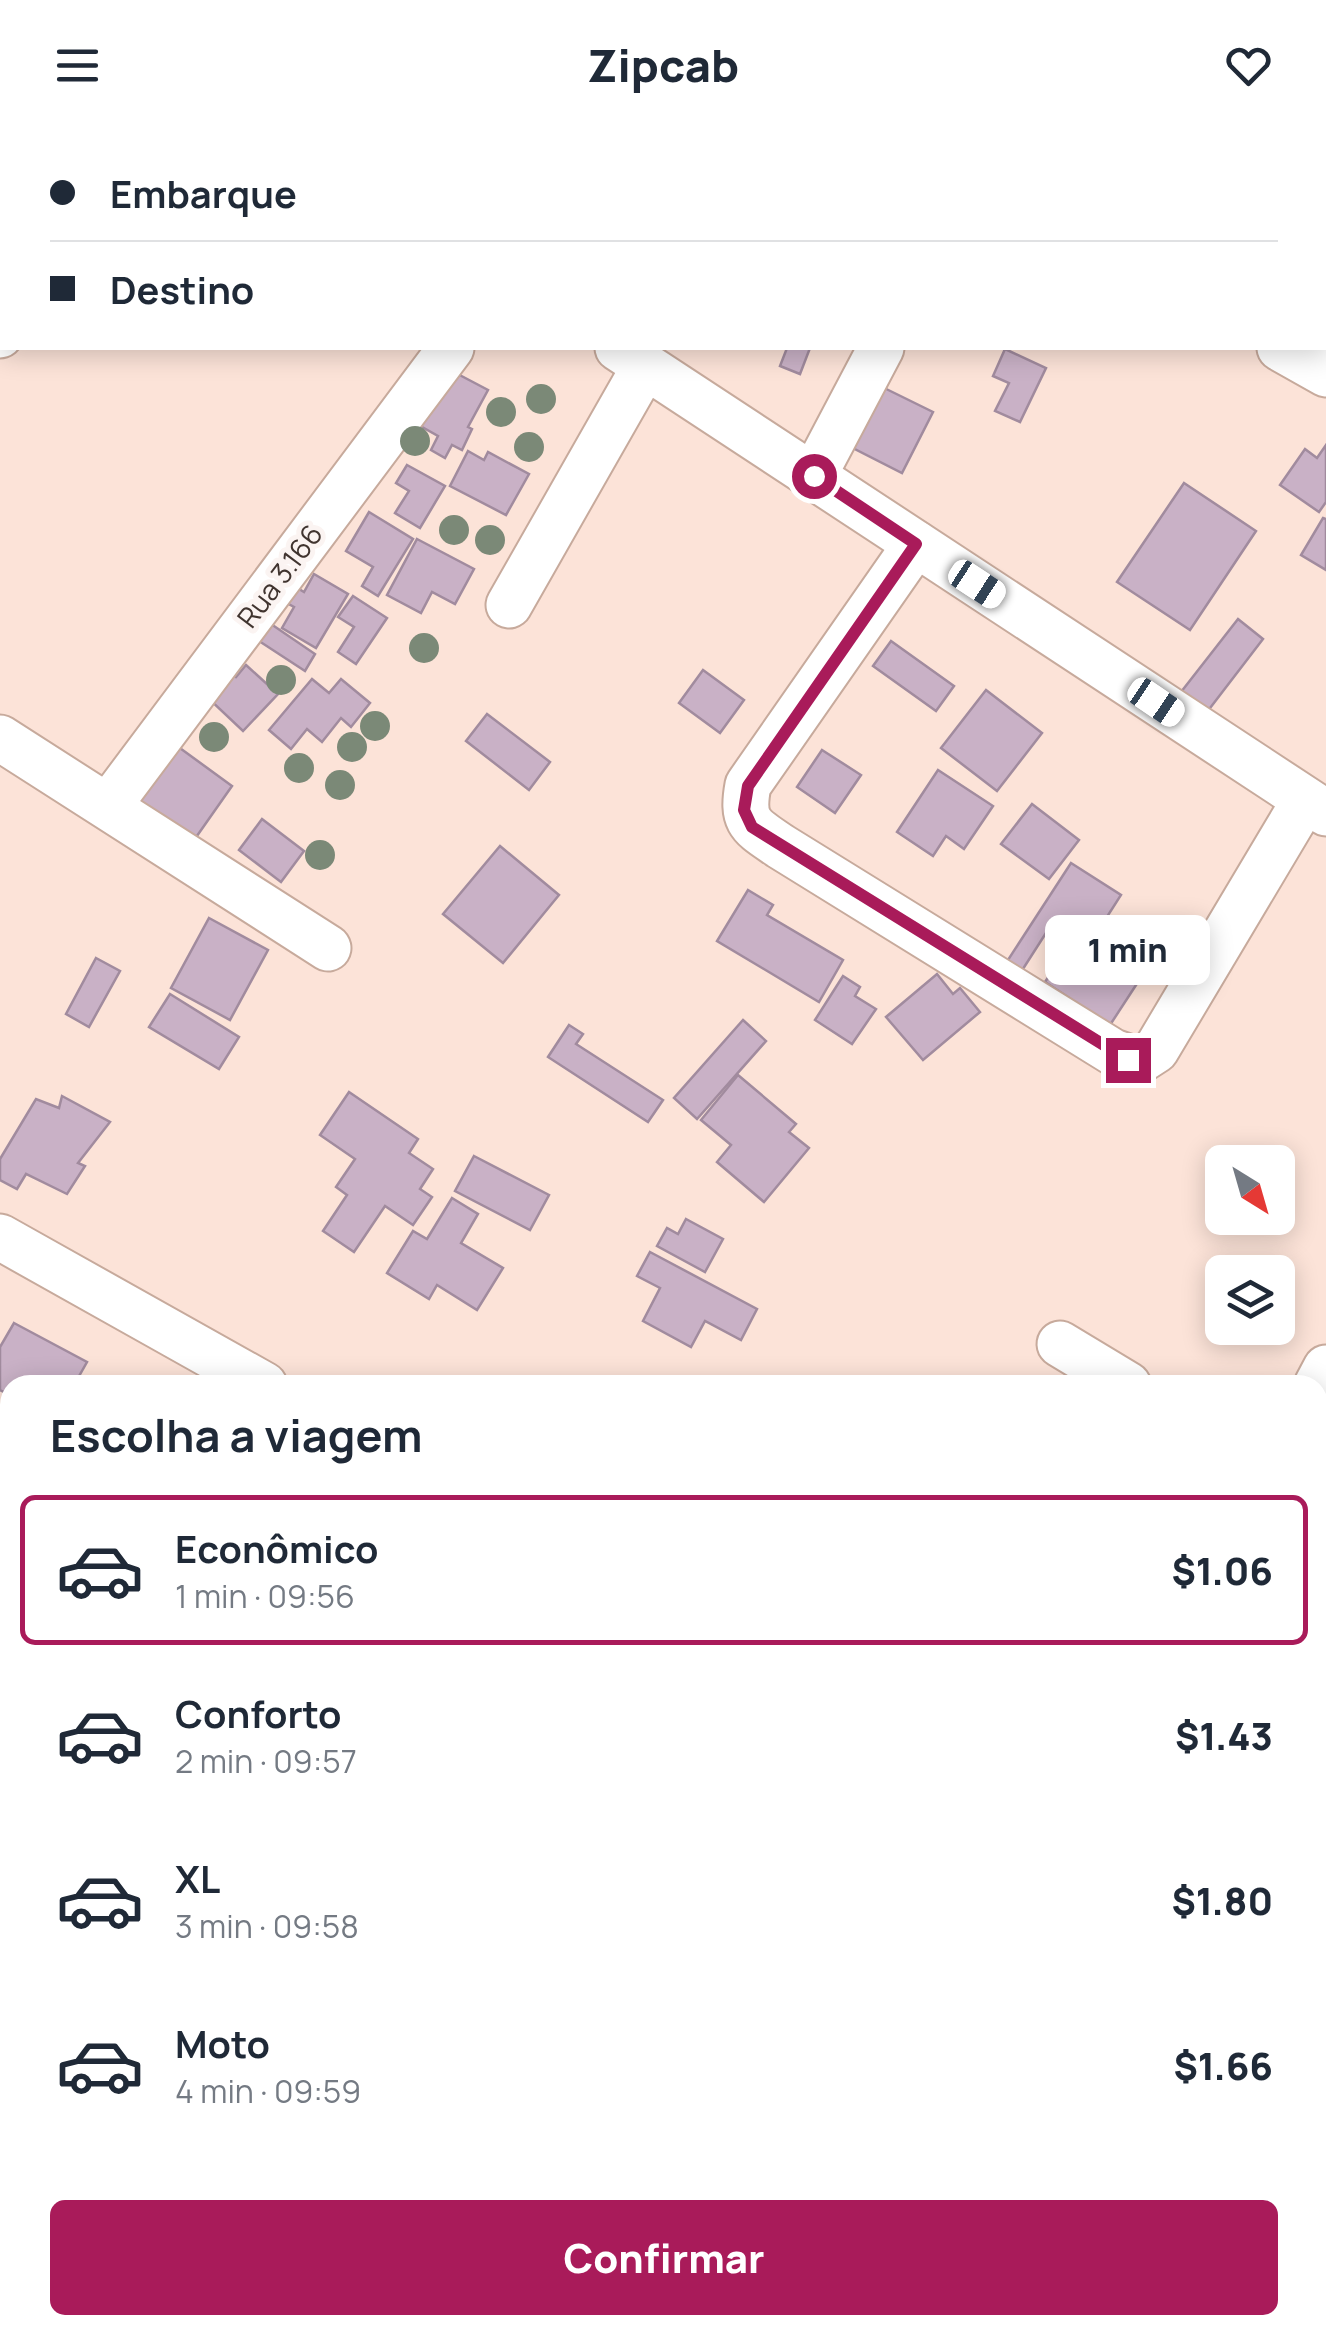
<!DOCTYPE html>
<html lang="pt">
<head>
<meta charset="utf-8">
<style>
  :root { --surface:#fff; --page:#f2f2f3; --text:#1f2937; --muted:#747a83; --line:#e0e1e3; --accent:#a91b5a }
  body { margin:0; font-family:Manrope,sans-serif; background:var(--page); color:var(--text); height:100vh; display:flex; flex-direction:column; font-size:38px; white-space:nowrap }
  * { box-sizing:border-box; margin:0 }
  p { font-size:32px; color:var(--muted) }
  .icon { flex:none; width:55px; height:55px; fill:none; stroke:currentColor; stroke-width:2; stroke-linecap:round; stroke-linejoin:round }
  .map { position:relative; flex:1; overflow:hidden }
  .panel { position:absolute; left:0px; top:1245px; width:1328px; height:960px; display:flex; flex-direction:column; background:var(--surface); border-radius:30px 30px 0 0; box-shadow:0 5px 25px #0003 }
  .panel>* { flex:none }
  .guide { position:absolute; left:0px; top:0px; width:1328px; height:220px; box-shadow:0 5px 25px #0003; display:grid; align-content:center; height:220px; padding:0 50px; background:var(--surface) }
  .needle { width:65px; rotate:143deg }
  .tools { position:absolute; left:1205px; top:1015px; display:grid; gap:20px }
  .tools a { display:grid; place-items:center; width:90px; height:90px; border-radius:15px; background:var(--surface); box-shadow:0 5px 25px #0003; font-size:50px }
  .end { position:absolute; width:45px; height:45px; margin:-22px; border:12px solid #a91b5a; background:#fff; box-shadow:0 0 0 5px #fff }
  .from { border-radius:50% }
  .bubble { position:absolute; height:70px; border-radius:15px; background:var(--surface); box-shadow:0 5px 25px #0003; font-size:32px; font-weight:800; line-height:70px; text-align:center }
  .car { position:absolute; width:30px; height:60px; margin:-30px -15px; border-radius:12px; box-shadow:0 0 8px 2px #0007; background:linear-gradient(#fff 24%,#345 0 40%,#fff 0 76%,#345 0 86%,#fff 0) }
  .guide b { display:flex; align-items:center; gap:35px; height:95px; font-size:38px }
  .guide b+b { border-top:2px solid var(--line) }
  .guide i { width:25px; height:25px; background:var(--text) }
  ul { padding:0; list-style:none }
  li { display:flex; align-items:center; gap:30px; height:150px; margin:0 20px 15px; padding:0 30px; border:5px solid transparent; border-radius:15px }
  li div { flex:1 }
  li b { display:block; font-size:38px }
  li em { font-style:normal; font-weight:800 }
  li.on { border-color:var(--accent) }
  li>.icon { width:90px; height:90px; stroke-width:1.5 }
  h2 { padding:0 50px; font-size:45px; line-height:120px }
  .primary-button { display:flex; gap:20px; margin-top:auto; padding:20px 50px }
  .primary-button a { flex:1; height:115px; border-radius:15px; background:var(--accent); color:#fff; font-size:40px; font-weight:800; line-height:115px; text-align:center }
  header { display:flex; justify-content:space-between; align-items:center; height:130px; padding:0 50px; background:var(--surface); font-size:45px; font-weight:800 }
  .map>svg:first-child { display:block }
  .building { fill:#c9b1c6; stroke:#a18b9e; stroke-width:2.5 }
  .lines { fill:none; stroke-linecap:round; stroke-linejoin:round }
  .minor-casing { stroke:#c7aa9c; stroke-width:49 }
  .minor { stroke:#fff; stroke-width:45 }
  .tree { fill:#7b8977 }
  .route { stroke:#a91b5a; stroke-width:12 }
  .labels { text-anchor:middle; stroke-width:10; stroke-linejoin:round; paint-order:stroke }
  .street-label { font-size:28px; fill:#40342f; stroke:#fbf4f2 }
</style>
</head>
<body>
<header><svg class="icon" aria-label="menu" viewBox="0 0 24 24"><path d="M4 6h16M4 12h16M4 18h16"/></svg>Zipcab<svg class="icon" aria-label="heart" viewBox="0 0 24 24"><path d="M12 20l-8-8c-3-5 5-10 8-4 3-6 11-1 8 4z"/></svg></header>
<div class="map">
<svg width="1326" height="2205" viewBox="0 0 1326 2205">
  <rect width="100%" height="100%" fill="#fce3d8"/>
  <g class="building">
    <polygon points="787,218 810,218 800,244 780,236"/>
    <polygon points="1005,219 1046,238 1020,292 995,281 1009,253 993,246"/>
    <polygon points="452,241 488,260 468,297 472,299 462,320 452,315 445,328 431,320 438,306 415,293"/>
    <polygon points="870,251 933,282 902,343 839,311"/>
    <polygon points="1326,315 1326,372 1319,382 1280,355 1305,319 1317,328"/>
    <polygon points="468,321 484,330 488,322 529,344 506,385 450,356"/>
    <polygon points="407,335 445,356 420,398 395,383 409,361 396,353"/>
    <polygon points="1184,353 1256,401 1190,500 1117,452"/>
    <polygon points="369,382 413,409 378,466 362,456 373,437 346,421"/>
    <polygon points="1323,388 1326,389 1326,440 1301,425"/>
    <polygon points="417,409 474,439 455,474 432,462 421,483 387,465"/>
    <polygon points="314,444 348,464 316,518 282,498 294,477 285,472 294,456 304,462"/>
    <polygon points="353,466 387,488 356,534 338,522 354,497 338,487"/>
    <polygon points="1238,489 1263,509 1207,582 1181,562"/>
    <polygon points="271,494 315,524 305,541 259,511"/>
    <polygon points="891,511 954,556 936,581 873,536"/>
    <polygon points="246,535 278,564 243,601 208,568 228,545 236,547"/>
    <polygon points="703,540 744,570 720,603 679,573"/>
    <polygon points="312,549 329,563 341,549 370,573 351,597 341,588 322,612 307,599 291,619 269,600"/>
    <polygon points="986,560 1042,603 997,661 941,618"/>
    <polygon points="487,584 550,632 529,660 466,611"/>
    <polygon points="173,613 232,656 192,713 129,669"/>
    <polygon points="822,620 861,645 835,683 797,657"/>
    <polygon points="938,640 993,676 964,719 946,706 933,726 897,702"/>
    <polygon points="1032,674 1079,710 1049,749 1001,714"/>
    <polygon points="262,689 304,721 281,752 239,720"/>
    <polygon points="500,716 559,765 503,833 443,784"/>
    <polygon points="1071,733 1121,765 1089,815 1053,792 1021,842 1006,833"/>
    <polygon points="748,760 773,775 767,785 843,830 819,872 717,811"/>
    <polygon points="209,788 268,820 230,890 171,858"/>
    <polygon points="1074,809 1138,852 1110,895 1045,852"/>
    <polygon points="96,828 120,841 89,897 66,884"/>
    <polygon points="937,844 953,864 960,858 980,882 923,930 886,887"/>
    <polygon points="843,846 860,857 855,866 876,879 852,914 815,890"/>
    <polygon points="170,864 239,907 219,939 149,897"/>
    <polygon points="743,890 766,911 697,989 674,968"/>
    <polygon points="569,895 583,904 576,914 663,970 648,992 548,927"/>
    <polygon points="738,945 796,994 789,1002 809,1018 764,1072 717,1032 731,1015 701,990"/>
    <polygon points="349,962 418,1009 409,1023 433,1039 420,1059 432,1067 413,1095 385,1076 354,1122 323,1101 347,1065 336,1057 355,1029 320,1005"/>
    <polygon points="62,966 110,992 78,1033 85,1036 67,1064 26,1044 17,1059 0,1050 0,1029 36,969 59,978"/>
    <polygon points="474,1026 549,1065 530,1100 455,1061"/>
    <polygon points="452,1068 478,1084 461,1113 503,1138 477,1180 437,1155 429,1169 387,1143 413,1101 427,1109"/>
    <polygon points="686,1089 723,1109 705,1142 657,1116 667,1098 678,1104"/>
    <polygon points="650,1122 757,1179 741,1210 705,1191 691,1217 643,1191 660,1158 637,1146"/>
    <polygon points="14,1193 87,1232 74,1255 10,1255 10,1265 0,1260 0,1217"/>
    <polygon points="1318,1409 1326,1413 1326,1468 1318,1487"/>
    <polygon points="1326,1972 1326,2019 1318,2011 1318,1981"/>
    <polygon points="438,2195 473,2195 490,2205 455,2205"/>
    <polygon points="484,2195 515,2195 533,2205 502,2205"/>
  </g>
  <g class="lines">
    <defs>
      <g id="minor">
        <polyline points="324,0 327,2"/>
        <polyline points="917,0 922,2"/>
        <polyline points="126,2 128,0"/>
        <polyline points="994,2 995,0"/>
        <polyline points="0,205 2,201"/>
        <polyline points="618,218 1326,683"/>
        <polyline points="1280,218 1326,244"/>
        <polyline points="814,345 881,218"/>
        <path d="M 916,414 L 748,655 C 741,693 751,696 780,716 L 1113,922 L 1139,931 L 1156,920 L 1305,670"/>
        <polyline points="509,475 644,238"/>
        <polyline points="0,608 328,818"/>
        <polyline points="109,675 451,218"/>
        <polyline points="0,1107 264,1255"/>
        <polyline points="1060,1214 1128,1255"/>
        <polyline points="1317,1255 1326,1238"/>
        <polyline points="1318,1839 1326,1843"/>
        <polyline points="0,1866 10,1847"/>
        <polyline points="766,2205 772,2195"/>
      </g>
    </defs>
    <use href="#minor" class="minor-casing"/>
    <use href="#minor" class="minor"/>
  </g>
  <g class="tree">
    <circle cx="541" cy="269" r="15"/>
    <circle cx="501" cy="282" r="15"/>
    <circle cx="415" cy="311" r="15"/>
    <circle cx="529" cy="317" r="15"/>
    <circle cx="454" cy="400" r="15"/>
    <circle cx="490" cy="410" r="15"/>
    <circle cx="424" cy="518" r="15"/>
    <circle cx="281" cy="550" r="15"/>
    <circle cx="375" cy="596" r="15"/>
    <circle cx="214" cy="607" r="15"/>
    <circle cx="352" cy="617" r="15"/>
    <circle cx="299" cy="638" r="15"/>
    <circle cx="340" cy="655" r="15"/>
    <circle cx="320" cy="725" r="15"/>
  </g>
  <g class="lines">
    <polyline class="route" points="814,346 916,414 748,656 744,680 752,697 1128,930"/>
  </g>
  <g class="labels">
    <g class="street-label">
      <text transform="translate(280 446) rotate(-53)" y="10">Rua 3.166</text>
    </g>
  </g>
</svg>
<div class="tools">
<a><svg class="needle" viewBox="-14 -14 28 28"><path d="M0-13l5 13h-10z" fill="#e53935"/><path d="M0 13l5-13h-10z" fill="#747a83"/></svg></a>
<a><svg class="icon" aria-label="layers" viewBox="0 0 24 24"><path d="M12 4l9 5-9 5-9-5zM3 14l9 5 9-5"/></svg></a>
</div>
<i class="end from" style="left:814px;top:346px"></i>
<i class="end" style="left:1128px;top:930px"></i>
<div class="bubble" style="left:1045px;top:785px;width:165px">1 min</div>
<i class="car" style="left:977px;top:454px;rotate:123deg"></i>
<i class="car" style="left:1156px;top:572px;rotate:124deg"></i>
<div class="guide">
<b><i class="from"></i>Embarque</b>
<b><i></i>Destino</b>
</div>
<section class="panel">
<h2>Escolha a viagem</h2>
<ul>
<li class="on"><svg class="icon" aria-label="car" viewBox="0 0 24 24"><path d="M5 17H2v-5l4-1 3-4h7l3 4 3 1v5h-3M9 17h6M6 11h13"/><circle cx="7" cy="17" r="2"/><circle cx="17" cy="17" r="2"/></svg><div><b>Econômico</b><p>1 min · 09:56</p></div><em>$1.06</em></li>
<li><svg class="icon" aria-label="car" viewBox="0 0 24 24"><path d="M5 17H2v-5l4-1 3-4h7l3 4 3 1v5h-3M9 17h6M6 11h13"/><circle cx="7" cy="17" r="2"/><circle cx="17" cy="17" r="2"/></svg><div><b>Conforto</b><p>2 min · 09:57</p></div><em>$1.43</em></li>
<li><svg class="icon" aria-label="car" viewBox="0 0 24 24"><path d="M5 17H2v-5l4-1 3-4h7l3 4 3 1v5h-3M9 17h6M6 11h13"/><circle cx="7" cy="17" r="2"/><circle cx="17" cy="17" r="2"/></svg><div><b>XL</b><p>3 min · 09:58</p></div><em>$1.80</em></li>
<li><svg class="icon" aria-label="car" viewBox="0 0 24 24"><path d="M5 17H2v-5l4-1 3-4h7l3 4 3 1v5h-3M9 17h6M6 11h13"/><circle cx="7" cy="17" r="2"/><circle cx="17" cy="17" r="2"/></svg><div><b>Moto</b><p>4 min · 09:59</p></div><em>$1.66</em></li>
</ul>
<div class="primary-button"><a>Confirmar</a></div>
</section>
</div>
</body>
</html>
